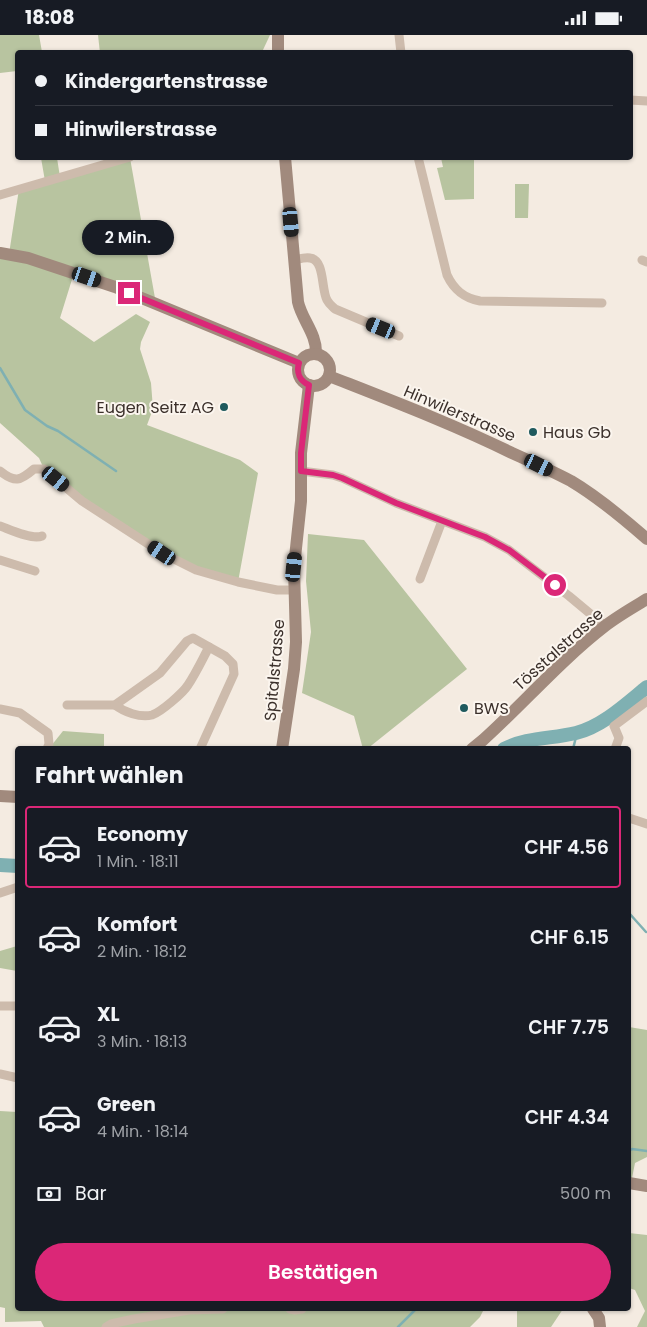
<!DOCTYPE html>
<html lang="de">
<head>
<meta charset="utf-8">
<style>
  :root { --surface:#171b24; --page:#242831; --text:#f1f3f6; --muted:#9ea1a6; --line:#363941; --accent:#db2777 }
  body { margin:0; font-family:Poppins,sans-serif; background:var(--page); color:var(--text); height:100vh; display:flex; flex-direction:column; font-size:19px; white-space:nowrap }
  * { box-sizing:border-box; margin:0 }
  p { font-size:16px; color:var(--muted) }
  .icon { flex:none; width:28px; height:28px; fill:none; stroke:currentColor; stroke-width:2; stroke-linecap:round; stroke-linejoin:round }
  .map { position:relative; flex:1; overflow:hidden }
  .details { position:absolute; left:15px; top:711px; width:616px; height:565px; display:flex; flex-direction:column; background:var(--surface); border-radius:5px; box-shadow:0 1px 4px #0004 }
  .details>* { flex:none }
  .banner { position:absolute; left:15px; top:15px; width:618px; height:110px; border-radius:5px; box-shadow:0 1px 4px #0004; display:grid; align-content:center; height:110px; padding:0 20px; background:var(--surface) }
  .end { position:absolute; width:22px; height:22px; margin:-11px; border:6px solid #db2777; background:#fff; box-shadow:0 0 0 2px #fff }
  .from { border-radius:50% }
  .bubble { position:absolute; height:35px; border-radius:18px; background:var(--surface); box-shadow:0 1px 4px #0004; font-size:16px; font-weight:600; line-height:35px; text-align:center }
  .car { position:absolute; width:15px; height:30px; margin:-15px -8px; border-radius:6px; box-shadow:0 0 4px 1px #0007; background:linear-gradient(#222 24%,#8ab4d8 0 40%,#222 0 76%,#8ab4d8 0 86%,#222 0) }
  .banner b { display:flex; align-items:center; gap:18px; height:48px; font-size:19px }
  .banner b+b { border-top:1px solid var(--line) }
  .banner i { width:12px; height:12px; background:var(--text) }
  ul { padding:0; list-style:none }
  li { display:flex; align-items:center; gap:15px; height:82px; margin:0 10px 8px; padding:0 10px; border:2px solid transparent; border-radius:5px }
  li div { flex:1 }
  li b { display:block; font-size:19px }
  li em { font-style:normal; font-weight:600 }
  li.selected { border-color:var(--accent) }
  li>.icon { width:45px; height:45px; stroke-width:1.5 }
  h2 { padding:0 20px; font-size:22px; line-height:60px }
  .pay { display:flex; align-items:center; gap:12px; height:55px; padding:0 20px; font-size:19px }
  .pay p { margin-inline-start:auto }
  .cta { display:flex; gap:10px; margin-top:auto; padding:10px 20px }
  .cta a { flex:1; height:58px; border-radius:30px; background:var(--accent); color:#fff; font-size:20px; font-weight:600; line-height:58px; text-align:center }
  .status { display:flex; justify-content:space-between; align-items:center; height:35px; padding:0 25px; background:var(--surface); direction:ltr }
  .status svg { height:14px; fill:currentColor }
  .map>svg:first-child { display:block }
  .green { fill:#b8c4a0 }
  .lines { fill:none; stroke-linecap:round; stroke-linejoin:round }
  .stream { stroke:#7fb0b2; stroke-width:2.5 }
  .river { stroke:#7fb0b2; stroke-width:14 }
  .street { stroke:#cdbbac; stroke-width:9 }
  .secondary { stroke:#a18a7d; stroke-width:12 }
  .route { stroke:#db2777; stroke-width:6 }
  .poi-dot { fill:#1f5a5e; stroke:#fbf5ee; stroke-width:2 }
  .labels { text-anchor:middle; stroke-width:4; stroke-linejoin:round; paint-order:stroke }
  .poi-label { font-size:16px; fill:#3b302b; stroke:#fbf5ee; text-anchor:start }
  .street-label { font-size:16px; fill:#3b302b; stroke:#fbf5ee }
</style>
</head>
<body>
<div class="status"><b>18:08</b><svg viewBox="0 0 49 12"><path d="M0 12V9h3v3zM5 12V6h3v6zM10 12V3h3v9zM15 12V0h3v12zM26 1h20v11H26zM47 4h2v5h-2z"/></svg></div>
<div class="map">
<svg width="647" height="1292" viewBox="0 0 647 1292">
  <rect width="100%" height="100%" fill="#f4ebe1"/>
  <g class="green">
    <polygon points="0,0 39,0 42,17 18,18 17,36 0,38"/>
    <polygon points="98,0 270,0 262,17 100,18"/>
    <polygon points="41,123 57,123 60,142 130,123 155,263 74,238 60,283 94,307 136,279 150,287 141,307 140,314 151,348 153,374 147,390 240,425 258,438 238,547 162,519 44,434 39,423 0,388 0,218 9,219 19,154 45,146"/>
    <polygon points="441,123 474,123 474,164 445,165 437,133 443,132"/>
    <polygon points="515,149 529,149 528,183 515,183"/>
    <polygon points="308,499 364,505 467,634 367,714 363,714 354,681 302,658 311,597 306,546"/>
    <polygon points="63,696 104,699 104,714 76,714 51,711"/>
    <polygon points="17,911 17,936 0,933 0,916"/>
    <polygon points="629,992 647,995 647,1122 635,1128 631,1148 629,1148"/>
    <polygon points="0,1076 17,1077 18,1274 484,1274 480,1282 470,1292 44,1292 41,1286 5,1287 5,1273 0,1272"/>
    <polygon points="629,1198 647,1200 647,1292 637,1292 645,1276 635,1255 629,1253"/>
    <polygon points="517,1274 563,1274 551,1292 517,1292"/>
  </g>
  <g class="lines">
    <g class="stream">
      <polyline points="0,333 25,375 47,391 58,396 116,436"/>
      <polyline points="573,714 577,698"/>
      <polyline points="629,878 646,897"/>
      <polyline points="629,1116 632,1114 647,1116"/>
      <polyline points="398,1292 416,1274"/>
    </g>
    <g class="river">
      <path d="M 504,714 C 527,702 551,704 576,698 C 603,691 626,669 647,652"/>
      <polyline points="0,830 18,831"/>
    </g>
    <g class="street">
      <polyline points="399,0 401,18"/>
      <polyline points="630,65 647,66"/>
      <path d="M 418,122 L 447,240 C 454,255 464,263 480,266 L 602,268"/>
      <polyline points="0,160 130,122"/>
      <path d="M 294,225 C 299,224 305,222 310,223 C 325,225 321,254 327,265 C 329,269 332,271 335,274 L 399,301"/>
      <polyline points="642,225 647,227"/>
      <path d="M 0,436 C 15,448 20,446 34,434 L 44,434 L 82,466 L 162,518 L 196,535 L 238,547 L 277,555 L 294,555"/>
      <polyline points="301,436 333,440 342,443 396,468 485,502 509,515 569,561 605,591"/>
      <path d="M 0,491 C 11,495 32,505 42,501"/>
      <polyline points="0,525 35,536"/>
      <polyline points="420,544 442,486"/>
      <polyline points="67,670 115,670 160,638 187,606 193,603 225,621 233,629 234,639 200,714"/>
      <path d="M 115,670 C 124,677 140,683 152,680 C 161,677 183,658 188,650 C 196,638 202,625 209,612"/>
      <polyline points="0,674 20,678 48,698 49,709 47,714"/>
      <polyline points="615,714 619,703 614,691 647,666"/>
      <polyline points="629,783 647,789"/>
      <polyline points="0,858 18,852"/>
      <polyline points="0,971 18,971"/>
      <polyline points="0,1039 18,1043"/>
      <polyline points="290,1274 295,1275 302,1274"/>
      <polyline points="106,1292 111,1289 134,1284 189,1275 223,1274"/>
    </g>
    <g class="secondary">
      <polyline points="278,18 278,0"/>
      <path d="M 285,122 L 298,267 C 302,285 317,299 316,319"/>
      <polyline points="0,218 28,223 115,252 299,328"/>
      <circle cx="314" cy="335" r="16"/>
      <path d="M 329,341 C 390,365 453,389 512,418 C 532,427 552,436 571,446 C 598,462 623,483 647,504"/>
      <polyline points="282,714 294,634 296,607 294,532 301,466 301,418 309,350"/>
      <path d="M 472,714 L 483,705 C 524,668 561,625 605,591 C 618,581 632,573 647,564"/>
      <polyline points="0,761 18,762"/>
      <polyline points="629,1148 647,1151"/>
      <polyline points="593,1274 599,1283 600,1292"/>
    </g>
  </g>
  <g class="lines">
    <path class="route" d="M 129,258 L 299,328 C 296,338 300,346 309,350 L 301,418 L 301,436 L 333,440 L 342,443 L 396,468 L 485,502 L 509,515 L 555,550"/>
  </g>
  <g class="poi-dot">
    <circle cx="224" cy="372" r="5"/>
    <circle cx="533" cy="397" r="5"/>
    <circle cx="464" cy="673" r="5"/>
  </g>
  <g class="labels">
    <g class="poi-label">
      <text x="214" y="378" text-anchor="end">Eugen Seitz AG</text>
      <text x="543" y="403">Haus Gb</text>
      <text x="474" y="679">BWS</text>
    </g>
    <g class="street-label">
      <text transform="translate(460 378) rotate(23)" y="6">Hinwilerstrasse</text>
      <text transform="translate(558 614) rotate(-42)" y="6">Tösstalstrasse</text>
      <text transform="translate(274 635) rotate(-85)" y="6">Spitalstrasse</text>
    </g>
  </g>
</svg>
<i class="end from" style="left:555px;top:550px"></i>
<i class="end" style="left:129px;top:258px"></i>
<div class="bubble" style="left:82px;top:185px;width:92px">2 Min.</div>
<i class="car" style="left:291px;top:187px;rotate:175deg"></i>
<i class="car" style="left:87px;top:242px;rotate:109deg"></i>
<i class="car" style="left:381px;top:293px;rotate:292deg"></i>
<i class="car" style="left:539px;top:430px;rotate:116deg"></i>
<i class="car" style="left:56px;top:444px;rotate:129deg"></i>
<i class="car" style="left:162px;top:518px;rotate:304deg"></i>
<i class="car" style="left:294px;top:532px;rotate:6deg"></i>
<div class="banner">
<b><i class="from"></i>Kindergartenstrasse</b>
<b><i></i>Hinwilerstrasse</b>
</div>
<section class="details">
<h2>Fahrt wählen</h2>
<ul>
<li class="selected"><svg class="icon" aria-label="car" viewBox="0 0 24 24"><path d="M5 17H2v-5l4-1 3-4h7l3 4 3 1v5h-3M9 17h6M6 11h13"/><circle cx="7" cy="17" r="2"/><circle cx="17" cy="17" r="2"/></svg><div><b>Economy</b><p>1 Min. · 18:11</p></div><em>CHF 4.56</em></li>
<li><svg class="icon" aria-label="car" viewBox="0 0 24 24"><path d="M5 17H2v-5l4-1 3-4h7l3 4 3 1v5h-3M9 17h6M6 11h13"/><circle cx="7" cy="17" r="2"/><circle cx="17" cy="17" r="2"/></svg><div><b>Komfort</b><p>2 Min. · 18:12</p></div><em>CHF 6.15</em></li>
<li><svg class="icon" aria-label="car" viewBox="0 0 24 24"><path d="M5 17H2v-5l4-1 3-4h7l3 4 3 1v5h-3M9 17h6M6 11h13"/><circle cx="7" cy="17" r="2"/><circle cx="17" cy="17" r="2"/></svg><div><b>XL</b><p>3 Min. · 18:13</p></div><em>CHF 7.75</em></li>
<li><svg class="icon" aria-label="car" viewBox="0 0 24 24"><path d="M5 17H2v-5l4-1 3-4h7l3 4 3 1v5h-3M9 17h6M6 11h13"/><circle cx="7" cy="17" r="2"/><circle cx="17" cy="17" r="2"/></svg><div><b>Green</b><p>4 Min. · 18:14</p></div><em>CHF 4.34</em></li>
</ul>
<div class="pay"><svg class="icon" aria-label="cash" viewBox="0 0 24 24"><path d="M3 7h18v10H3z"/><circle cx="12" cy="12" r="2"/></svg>Bar<p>500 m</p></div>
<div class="cta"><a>Bestätigen</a></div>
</section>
</div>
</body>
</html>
